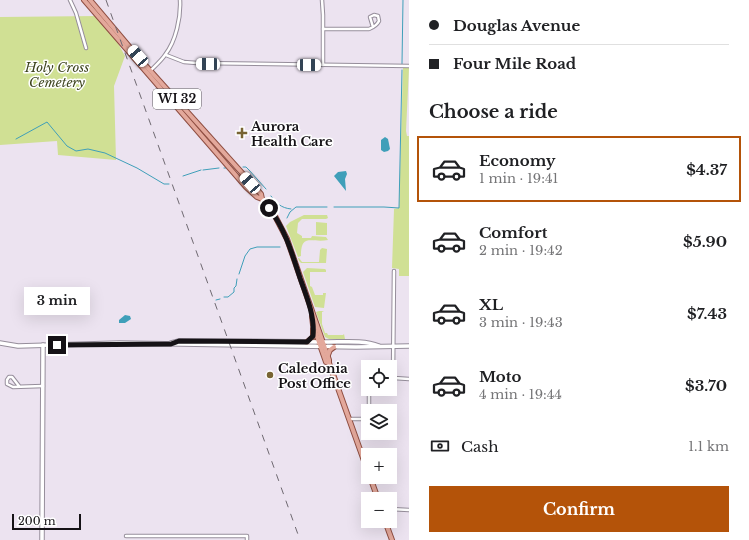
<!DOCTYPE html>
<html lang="en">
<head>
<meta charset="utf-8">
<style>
  :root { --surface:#fff; --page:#f2f2f2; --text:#202124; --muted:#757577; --line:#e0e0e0; --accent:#b45309 }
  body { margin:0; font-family:"Libre Baskerville",serif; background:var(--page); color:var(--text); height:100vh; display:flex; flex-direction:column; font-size:15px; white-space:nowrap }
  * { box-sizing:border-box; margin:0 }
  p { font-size:13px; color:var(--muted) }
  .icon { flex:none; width:22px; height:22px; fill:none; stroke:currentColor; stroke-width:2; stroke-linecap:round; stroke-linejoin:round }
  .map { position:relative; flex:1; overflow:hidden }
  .details { display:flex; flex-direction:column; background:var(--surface); width:340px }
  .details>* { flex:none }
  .guide { display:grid; align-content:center; height:88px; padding:0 20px; background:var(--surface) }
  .buttons { position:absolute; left:361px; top:360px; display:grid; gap:8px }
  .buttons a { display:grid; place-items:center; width:36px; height:36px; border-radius:0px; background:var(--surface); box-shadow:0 4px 16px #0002; font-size:20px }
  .scale { position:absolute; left:12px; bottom:10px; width:69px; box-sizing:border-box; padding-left:4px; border:2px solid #151216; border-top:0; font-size:11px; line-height:14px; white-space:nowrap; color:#151216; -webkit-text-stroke:3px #fff; paint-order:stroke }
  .end { position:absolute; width:18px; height:18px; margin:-9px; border:5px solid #151216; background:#fff; box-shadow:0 0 0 2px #fff }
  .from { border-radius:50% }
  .bubble { position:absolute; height:28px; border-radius:0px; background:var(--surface); box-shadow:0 4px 16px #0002; font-size:13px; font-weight:700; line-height:28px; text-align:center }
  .car { position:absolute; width:12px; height:24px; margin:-12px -6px; border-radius:5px; box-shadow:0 0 3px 1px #0007; background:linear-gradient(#fff 24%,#345 0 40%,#fff 0 76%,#345 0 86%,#fff 0) }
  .guide b { display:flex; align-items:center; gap:14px; height:38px; font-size:15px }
  .guide b+b { border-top:1px solid var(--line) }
  .guide i { width:10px; height:10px; background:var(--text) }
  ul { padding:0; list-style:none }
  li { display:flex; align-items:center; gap:12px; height:66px; margin:0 8px 6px; padding:0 12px; border:2px solid transparent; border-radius:0px }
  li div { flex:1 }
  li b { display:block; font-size:15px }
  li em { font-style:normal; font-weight:700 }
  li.selected { border-color:var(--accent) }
  li>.icon { width:36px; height:36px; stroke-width:1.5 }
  h2 { padding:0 20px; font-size:18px; line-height:48px }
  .pay { display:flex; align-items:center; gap:10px; height:44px; padding:0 20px; font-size:15px }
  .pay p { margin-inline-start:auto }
  .primary-button { display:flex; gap:8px; margin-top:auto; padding:8px 20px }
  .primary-button a { flex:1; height:46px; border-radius:0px; background:var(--accent); color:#fff; font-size:16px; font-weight:700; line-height:46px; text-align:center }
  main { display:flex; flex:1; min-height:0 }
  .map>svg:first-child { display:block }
  .green { fill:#d0e094 }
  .water { fill:#3f9fb9 }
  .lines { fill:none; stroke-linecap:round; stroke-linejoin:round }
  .stream { stroke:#3f9fb9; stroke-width:1 }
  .street-casing { stroke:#968e9b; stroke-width:4.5 }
  .secondary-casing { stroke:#968e9b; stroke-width:5.5 }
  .primary-casing { stroke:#8f4e42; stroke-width:6 }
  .street { stroke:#fff; stroke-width:2.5 }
  .secondary { stroke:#fff; stroke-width:3.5 }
  .primary { stroke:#e3a89b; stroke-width:4 }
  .rail { stroke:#6f6971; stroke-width:1; stroke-dasharray:7 7; stroke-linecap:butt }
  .route { stroke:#151216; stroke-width:5 }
  .poi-dot { fill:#786433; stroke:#fff; stroke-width:1.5 }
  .labels { text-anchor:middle; stroke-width:3; stroke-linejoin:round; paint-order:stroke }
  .shield { fill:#fff; stroke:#5b595c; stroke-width:1 }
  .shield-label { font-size:12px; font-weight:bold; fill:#151216 }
  .park-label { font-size:13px; font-style:italic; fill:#3d441d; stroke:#fff }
  .poi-label { font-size:13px; font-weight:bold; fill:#151216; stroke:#fff; text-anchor:start }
</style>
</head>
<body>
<main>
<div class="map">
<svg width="409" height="540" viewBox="0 0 409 540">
  <rect width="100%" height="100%" fill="#ece3f0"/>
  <g class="green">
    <polygon points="98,16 113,34 125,56 114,86 116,160 58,155 57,141 0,145 0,17"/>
    <polygon points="403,68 409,68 406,131 407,136 409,136 409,276 399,276 399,269 392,268 394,209 399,208"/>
    <path d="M 304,215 L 327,215 L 328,218 L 326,219 L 302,219 L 298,223 L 297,233 L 302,236 L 302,238 L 311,238 L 312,236 L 326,237 L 328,240 C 311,243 301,233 301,256 L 298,257 L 286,226 L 290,222 Z"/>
    <polygon points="316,222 327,223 327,235 316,235"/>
    <polygon points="322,248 327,249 326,263 301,263 299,261 298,258 299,258 302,262 319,262 320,250"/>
    <polygon points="307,268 325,269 326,270 326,272 310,272 310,286 312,287 315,295 323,295 323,293 326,293 324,308 315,307 303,272"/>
    <polygon points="319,311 324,311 322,312 322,324 325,333 327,333 328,335 343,335 344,334 345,339 329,339 325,337 316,312"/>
  </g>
  <g class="water">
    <polygon points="385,137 388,139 390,149 388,151 384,152 381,150 381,140"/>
    <polygon points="346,171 347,174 345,179 346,191 334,176 338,172"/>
    <polygon points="125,315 130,316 131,319 125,323 119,323 119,320"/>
  </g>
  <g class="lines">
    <g class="stream">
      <polyline points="402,64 403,0"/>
      <polyline points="16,139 47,122 67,146 76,151 88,149 105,153 137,168 164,184 169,184"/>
      <polyline points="243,167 246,167 249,170 266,189"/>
      <polyline points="224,168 226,168"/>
      <polyline points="203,170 219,168"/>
      <polyline points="183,176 201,170"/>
      <path d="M 271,196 C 276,203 281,208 291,209"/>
      <polyline points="334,207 384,207 399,208 402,70"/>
      <polyline points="287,218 290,212 296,207 327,207"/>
      <polyline points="239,274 245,256 250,249 257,247 280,247"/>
      <polyline points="224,297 228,297 234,292 234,288 236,286 237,279"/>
      <polyline points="216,300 220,299"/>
    </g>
    <defs>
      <g id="street">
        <polyline points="70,0 76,13 86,48"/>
        <polyline points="322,0 323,15 323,65"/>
        <path d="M 323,29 L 369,29 C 374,27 377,25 379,21 L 378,16 L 374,15 L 370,17 L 373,27"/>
        <polyline points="166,55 184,62 197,63 409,66"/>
        <path d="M 150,71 C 155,66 161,61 165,55 C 176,41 181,17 180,0"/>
        <polyline points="394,271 393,375 394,378 409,379"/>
        <polyline points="19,386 12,377 9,377 7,380 7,384 13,387 43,386"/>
        <polyline points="369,411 369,396"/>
        <polyline points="350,419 365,419 368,417"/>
        <polyline points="390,509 409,510"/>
        <polyline points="126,536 247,536 247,540"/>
      </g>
      <g id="secondary">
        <polyline points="0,343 18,346 120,343 356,347 409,346"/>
        <path d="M 171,343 L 179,341 C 228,341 278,341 328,342 C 344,342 364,340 379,346"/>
        <polyline points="42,540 43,345"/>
      </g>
      <g id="primary">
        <polyline points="84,0 246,187 257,197 262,199"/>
        <polyline points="90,0 138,57 261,194 262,199 275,216 287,239 329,360 329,363 368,472"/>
        <polyline points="312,316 313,325 326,362 329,363"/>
        <polyline points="307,342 313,337 313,329"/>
        <polyline points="328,355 330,350 334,347"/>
        <polyline points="370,477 378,499"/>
        <polyline points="385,521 392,540"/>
      </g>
    </defs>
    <use href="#street" class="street-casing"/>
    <use href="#secondary" class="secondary-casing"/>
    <use href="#primary" class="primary-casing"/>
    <use href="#street" class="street"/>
    <use href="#secondary" class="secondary"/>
    <use href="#primary" class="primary"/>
    <polyline class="rail" points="106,0 300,540"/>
  </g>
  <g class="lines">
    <path class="route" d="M 57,345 L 171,344 L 179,341 L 307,342 L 313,336 C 315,317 307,297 300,278 C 292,253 285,229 269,208"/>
  </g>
  <g class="poi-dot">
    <path d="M240 127h4v4h4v4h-4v4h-4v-4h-4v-4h4z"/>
    <circle cx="270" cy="375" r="4"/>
  </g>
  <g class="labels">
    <rect class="shield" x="153" y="89" width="48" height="20" rx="3"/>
    <g class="shield-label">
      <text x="177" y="103">WI 32</text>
    </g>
    <g class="park-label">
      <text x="57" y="72">Holy Cross<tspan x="57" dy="15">Cemetery</tspan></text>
    </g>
    <g class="poi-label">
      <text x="251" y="131">Aurora<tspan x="251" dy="15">Health Care</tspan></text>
      <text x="278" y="373">Caledonia<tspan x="278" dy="15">Post Office</tspan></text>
    </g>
  </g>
</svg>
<div class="buttons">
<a><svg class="icon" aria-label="locate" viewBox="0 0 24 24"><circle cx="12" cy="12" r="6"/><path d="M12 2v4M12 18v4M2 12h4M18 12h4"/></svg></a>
<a><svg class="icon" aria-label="layers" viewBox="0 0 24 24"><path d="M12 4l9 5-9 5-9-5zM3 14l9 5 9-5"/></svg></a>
<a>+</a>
<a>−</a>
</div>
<div class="scale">200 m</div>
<i class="end from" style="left:269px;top:208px"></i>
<i class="end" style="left:57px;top:345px"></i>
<div class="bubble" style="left:24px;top:287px;width:66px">3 min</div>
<i class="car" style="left:138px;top:56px;rotate:319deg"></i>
<i class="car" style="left:208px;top:64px;rotate:271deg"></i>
<i class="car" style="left:309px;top:65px;rotate:91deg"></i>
<i class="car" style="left:250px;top:183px;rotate:318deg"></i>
</div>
<section class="details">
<div class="guide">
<b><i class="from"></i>Douglas Avenue</b>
<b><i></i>Four Mile Road</b>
</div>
<h2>Choose a ride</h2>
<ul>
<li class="selected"><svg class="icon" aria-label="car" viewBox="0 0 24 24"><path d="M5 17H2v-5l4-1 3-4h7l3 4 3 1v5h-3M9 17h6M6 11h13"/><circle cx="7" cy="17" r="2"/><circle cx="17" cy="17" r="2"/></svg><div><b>Economy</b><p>1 min · 19:41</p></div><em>$4.37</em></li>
<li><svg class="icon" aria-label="car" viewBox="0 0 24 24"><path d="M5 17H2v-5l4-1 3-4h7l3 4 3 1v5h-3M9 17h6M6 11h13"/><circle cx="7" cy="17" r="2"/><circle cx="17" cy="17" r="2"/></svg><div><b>Comfort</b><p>2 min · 19:42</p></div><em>$5.90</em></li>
<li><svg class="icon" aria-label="car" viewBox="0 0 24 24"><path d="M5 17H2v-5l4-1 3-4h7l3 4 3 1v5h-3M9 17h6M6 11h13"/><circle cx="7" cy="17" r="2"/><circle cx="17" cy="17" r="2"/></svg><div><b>XL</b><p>3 min · 19:43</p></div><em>$7.43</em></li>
<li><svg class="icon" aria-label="car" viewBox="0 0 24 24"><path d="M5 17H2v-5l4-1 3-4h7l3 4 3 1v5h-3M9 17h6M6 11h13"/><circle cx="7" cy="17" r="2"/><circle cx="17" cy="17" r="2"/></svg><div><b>Moto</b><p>4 min · 19:44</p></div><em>$3.70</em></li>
</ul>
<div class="pay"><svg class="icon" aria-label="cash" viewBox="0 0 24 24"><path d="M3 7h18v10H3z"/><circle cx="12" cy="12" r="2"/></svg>Cash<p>1.1 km</p></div>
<div class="primary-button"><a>Confirm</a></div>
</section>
</main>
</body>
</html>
